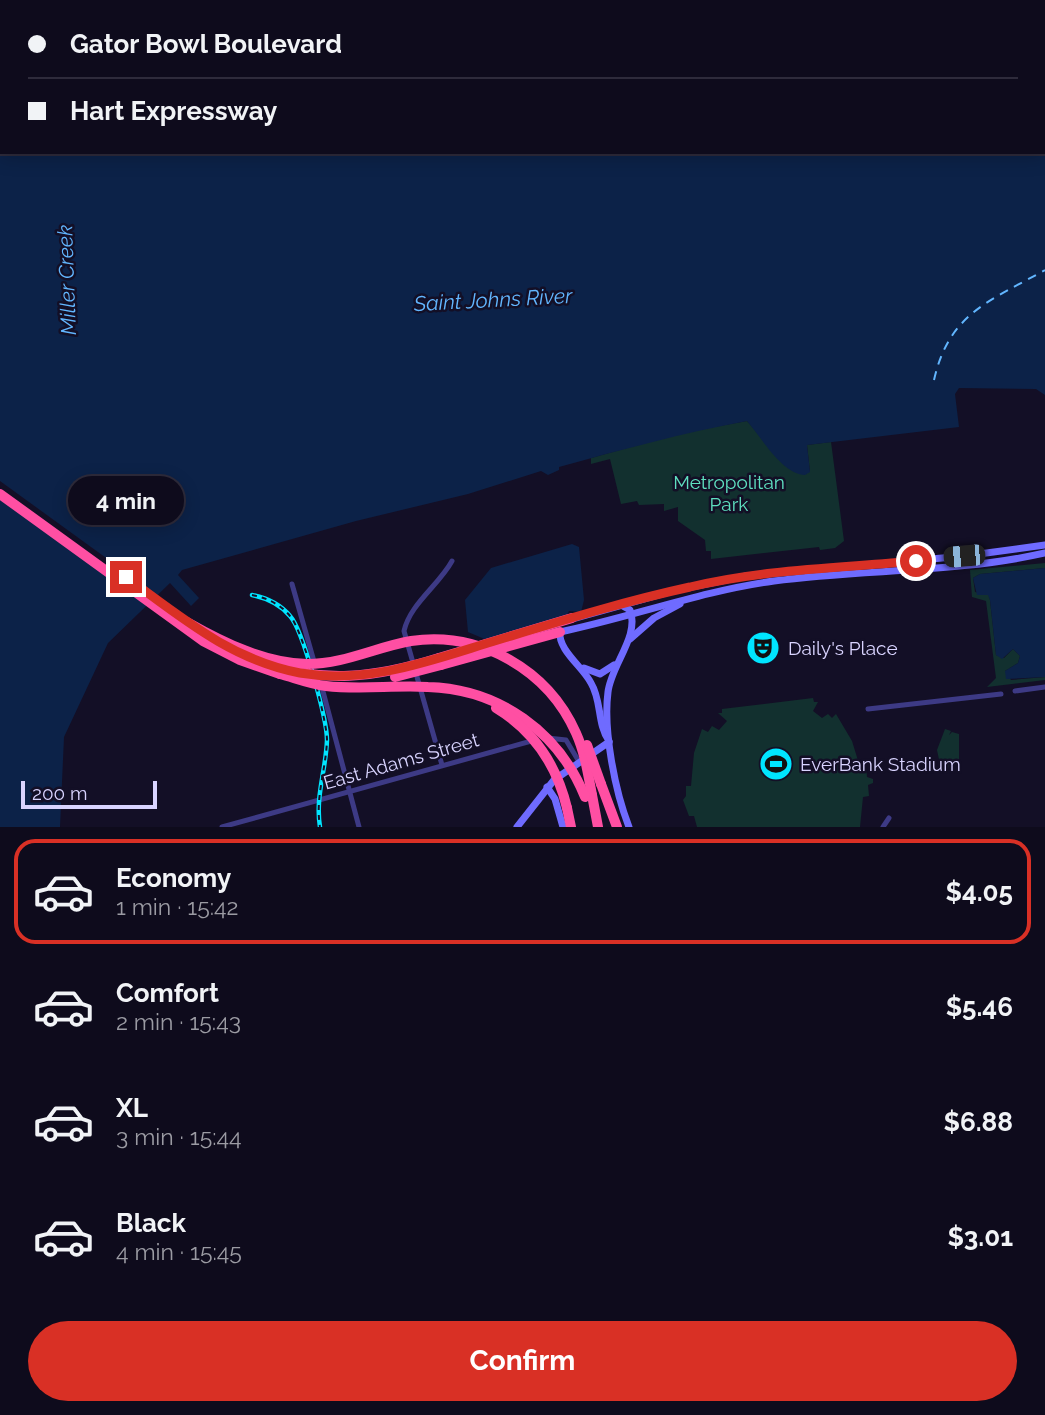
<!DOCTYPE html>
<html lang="en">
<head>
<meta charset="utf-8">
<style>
  :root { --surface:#0e0b1c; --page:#1c1929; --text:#f1f3f6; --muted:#9b9ba3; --line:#2e2b3b; --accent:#d93025 }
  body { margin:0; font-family:Raleway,sans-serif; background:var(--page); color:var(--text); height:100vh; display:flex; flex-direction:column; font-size:26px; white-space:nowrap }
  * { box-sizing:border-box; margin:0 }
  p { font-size:23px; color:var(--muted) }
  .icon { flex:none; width:38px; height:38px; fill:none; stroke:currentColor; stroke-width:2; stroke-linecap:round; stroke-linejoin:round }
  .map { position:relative; height:827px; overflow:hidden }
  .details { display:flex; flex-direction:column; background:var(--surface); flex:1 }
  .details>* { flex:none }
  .banner { position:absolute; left:0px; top:0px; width:1046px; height:154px; box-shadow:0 4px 18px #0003,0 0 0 2px var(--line); display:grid; align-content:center; height:154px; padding:0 28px; background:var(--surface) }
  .scale { position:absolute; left:21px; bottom:18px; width:136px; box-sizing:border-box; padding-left:7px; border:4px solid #d9d4ff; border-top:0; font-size:19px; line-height:24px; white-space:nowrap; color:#d9d4ff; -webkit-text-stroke:5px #130f26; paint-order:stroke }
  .end { position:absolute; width:32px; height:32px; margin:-16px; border:9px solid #d93025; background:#fff; box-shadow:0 0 0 4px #fff }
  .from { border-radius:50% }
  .bubble { position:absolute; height:49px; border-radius:24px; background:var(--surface); box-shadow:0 4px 18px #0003,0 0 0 2px var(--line); font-size:23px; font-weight:700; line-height:49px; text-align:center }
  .car { position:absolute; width:21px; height:42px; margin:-21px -10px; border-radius:9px; box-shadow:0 0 5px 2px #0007; background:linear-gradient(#222 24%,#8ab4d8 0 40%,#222 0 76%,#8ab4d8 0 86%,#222 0) }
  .banner b { display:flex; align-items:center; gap:24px; height:66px; font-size:26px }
  .banner b+b { border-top:2px solid var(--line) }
  .banner i { width:18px; height:18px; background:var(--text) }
  ul { padding:12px 0 0; list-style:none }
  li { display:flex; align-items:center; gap:21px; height:105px; margin:0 14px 10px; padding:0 14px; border:4px solid transparent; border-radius:21px }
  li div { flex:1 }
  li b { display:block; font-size:26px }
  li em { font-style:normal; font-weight:700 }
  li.selected { border-color:var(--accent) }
  li>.icon { width:63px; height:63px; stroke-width:1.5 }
  .primary-button { display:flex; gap:14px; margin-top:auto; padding:14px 28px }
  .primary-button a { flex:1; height:80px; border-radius:42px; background:var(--accent); color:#fff; font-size:28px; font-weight:700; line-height:80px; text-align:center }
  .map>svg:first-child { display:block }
  .green { fill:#12302f }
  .water { fill:#0c2248 }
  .pier { fill:#130f26 }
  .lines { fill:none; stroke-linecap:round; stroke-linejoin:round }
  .ferry { stroke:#62b6ff; stroke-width:2; stroke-dasharray:9 7; stroke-linecap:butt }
  .street { stroke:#3d3a85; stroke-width:5 }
  .secondary { stroke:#6f6bff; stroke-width:7 }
  .highway { stroke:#ff4fa3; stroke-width:10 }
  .rail-casing { stroke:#00e5ff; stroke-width:4.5 }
  .rail { stroke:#130f26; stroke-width:2; stroke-dasharray:5; stroke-linecap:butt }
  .highway-bridge { stroke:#ff4fa3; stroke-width:10 }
  .route { stroke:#d93025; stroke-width:9 }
  .labels { text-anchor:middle; stroke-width:5; stroke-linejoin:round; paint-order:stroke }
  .park-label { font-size:19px; fill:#5fe0c0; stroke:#130f26 }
  .poi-label { font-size:19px; fill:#d9d4ff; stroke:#130f26; text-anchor:start }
  .street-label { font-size:19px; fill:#d9d4ff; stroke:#130f26 }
  .water-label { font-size:21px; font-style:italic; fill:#62b6ff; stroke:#130f26 }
</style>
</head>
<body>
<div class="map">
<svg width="1045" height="827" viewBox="0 0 1045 827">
  <rect width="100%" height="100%" fill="#130f26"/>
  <g class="green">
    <polygon points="747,421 787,467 810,472 807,445 831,442 844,541 835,548 820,550 819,547 711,559 711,551 706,551 705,540 678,521 678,507 664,511 664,504 639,505 637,501 621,504 610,459 591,464 591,458 681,433"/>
    <polygon points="1045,563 1045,568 980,574 973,578 975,592 989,595 990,600 996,655 1004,658 1013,649 1020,656 1018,663 1005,671 1011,680 1045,677 1045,680 987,687 996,678 986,601 972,597 970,570"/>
    <polygon points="813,698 814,702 818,702 813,711 822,718 828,714 832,718 836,714 852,741 860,767 866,767 867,777 873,779 873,783 868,785 869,796 863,797 860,827 697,827 694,816 689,816 683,800 686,796 686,786 691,786 694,753 702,729 708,732 712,726 719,730 727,721 718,713 722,713 722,709"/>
    <polygon points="945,729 951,731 949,735 952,732 959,734 959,763 954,760 949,768 944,761 948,768 941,769 937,750"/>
  </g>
  <g class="water">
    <path d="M 0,0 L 80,2 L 2,2 L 2,152 L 1045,152 L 1045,46 L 1045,395 L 1036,389 L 959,388 L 955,394 L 959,427 L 807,445 L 810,472 L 805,475 C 782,474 761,437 747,421 C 683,433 620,450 559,467 L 559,470 L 548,475 L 541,471 L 468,494 L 356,521 L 182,570 L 178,575 L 199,598 L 191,606 L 170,583 L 108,643 L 64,737 L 60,827 L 0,827 Z"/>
    <polygon points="155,0 982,0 986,2 149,2"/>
    <polygon points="572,544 579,547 584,600 581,612 569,611 567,615 487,640 468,632 465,600 491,568"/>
    <polygon points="1045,568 1045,677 1006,679 1005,671 1018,663 1020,656 1013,649 1002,659 996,655 990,600 988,595 977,595 973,578 980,574"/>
  </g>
  <polygon class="pier" points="0,481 160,597 150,607 0,498"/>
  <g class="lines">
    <path class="ferry" d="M 934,380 C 949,313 990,301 1045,270"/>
    <g class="street">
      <polyline points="292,584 315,665"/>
      <polyline points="321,684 359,827"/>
      <polyline points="1015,691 1045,687"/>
      <polyline points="868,709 1001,694"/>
      <polyline points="548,738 566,740 578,760"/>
      <path d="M 442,765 L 404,631 C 410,604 439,585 452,561"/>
      <polyline points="222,827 535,740"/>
      <polyline points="883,827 889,818"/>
    </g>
    <g class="secondary">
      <path d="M 621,605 L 630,610 C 640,636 611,665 608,692 C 603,730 615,791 629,827"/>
      <polyline points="569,620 677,590 746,576 964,556 1045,545"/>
      <path d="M 560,632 C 632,617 701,591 774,581 C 863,569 956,573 1045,553"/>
      <path d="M 560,632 C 558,650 583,667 591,683 C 602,701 597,724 609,741"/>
      <polyline points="630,639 654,618 680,604"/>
      <polyline points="584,668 600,674 614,665"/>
      <polyline points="547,787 555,799 563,827"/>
      <polyline points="517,827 554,780 609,742"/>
    </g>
    <g class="highway">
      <polyline points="0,494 203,641 240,660 280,674"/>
      <polyline points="439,658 572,618"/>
      <polyline points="441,665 560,632"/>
      <polyline points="601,784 617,827"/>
      <polyline points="592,795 598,827"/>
      <polyline points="567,808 571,827"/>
    </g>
    <defs>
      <path id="rail" d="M 252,595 C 267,598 280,604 290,616 C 303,630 327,720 327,740 C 326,770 315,797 320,827"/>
    </defs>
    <use href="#rail" class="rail-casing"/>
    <use href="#rail" class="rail"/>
    <g class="highway-bridge">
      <path d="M 187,622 C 224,643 265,663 307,664 C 344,664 376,647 411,641 C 481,631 548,670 576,733 C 585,753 588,774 592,795"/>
      <path d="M 258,662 C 323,684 375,678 439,658"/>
      <path d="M 280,674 C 295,678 310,684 326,686 C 360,690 394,685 428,687 C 499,689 559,732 585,797"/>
      <polyline points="395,677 441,665"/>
      <path d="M 496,708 C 534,731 557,766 567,808"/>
      <polyline points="587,745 601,784"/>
    </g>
  </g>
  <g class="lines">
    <path class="route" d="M 126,577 C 181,617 231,660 300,673 C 371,685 434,659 501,639 C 564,620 626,601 690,587 C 764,569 841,568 916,561"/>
  </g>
  <defs>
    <symbol id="theatre-disc" viewBox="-11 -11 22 22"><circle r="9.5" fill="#00e5ff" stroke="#130f26"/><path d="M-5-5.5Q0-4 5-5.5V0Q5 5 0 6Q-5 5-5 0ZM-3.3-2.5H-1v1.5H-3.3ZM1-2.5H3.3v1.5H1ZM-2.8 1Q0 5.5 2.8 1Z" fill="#111"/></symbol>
    <symbol id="stadium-disc" viewBox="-11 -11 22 22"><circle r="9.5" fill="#00e5ff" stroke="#130f26"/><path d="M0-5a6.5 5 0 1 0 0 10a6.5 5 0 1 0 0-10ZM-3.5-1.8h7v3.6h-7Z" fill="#111"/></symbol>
  </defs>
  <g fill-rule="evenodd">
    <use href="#theatre-disc" x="744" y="629" width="38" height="38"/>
    <use href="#stadium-disc" x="757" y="745" width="38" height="38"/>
  </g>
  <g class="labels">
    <g class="park-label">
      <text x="729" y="489">Metropolitan<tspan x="729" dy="22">Park</tspan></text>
    </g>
    <g class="poi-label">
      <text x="788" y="655">Daily's Place</text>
      <text x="800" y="771">EverBank Stadium</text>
    </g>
    <g class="street-label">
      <text transform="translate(401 761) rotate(-16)" y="7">East Adams Street</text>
    </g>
    <g class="water-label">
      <text transform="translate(67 280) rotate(-92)" y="7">Miller Creek</text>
      <text transform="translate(493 300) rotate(-3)" y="7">Saint Johns River</text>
    </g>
  </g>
</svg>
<div class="scale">200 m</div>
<i class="end from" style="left:916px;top:561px"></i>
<i class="end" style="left:126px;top:577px"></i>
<div class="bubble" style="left:68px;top:476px;width:116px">4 min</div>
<i class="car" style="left:964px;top:556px;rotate:265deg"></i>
<div class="banner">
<b><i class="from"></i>Gator Bowl Boulevard</b>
<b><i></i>Hart Expressway</b>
</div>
</div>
<section class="details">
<ul>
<li class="selected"><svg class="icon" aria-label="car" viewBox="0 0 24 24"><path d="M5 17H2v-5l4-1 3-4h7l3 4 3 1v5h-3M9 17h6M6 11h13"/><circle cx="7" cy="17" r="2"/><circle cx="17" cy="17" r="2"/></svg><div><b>Economy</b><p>1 min · 15:42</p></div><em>$4.05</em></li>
<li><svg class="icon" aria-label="car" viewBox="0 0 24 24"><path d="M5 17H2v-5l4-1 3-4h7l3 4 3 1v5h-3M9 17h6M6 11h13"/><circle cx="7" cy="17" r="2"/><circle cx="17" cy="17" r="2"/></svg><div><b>Comfort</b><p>2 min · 15:43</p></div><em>$5.46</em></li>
<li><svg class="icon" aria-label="car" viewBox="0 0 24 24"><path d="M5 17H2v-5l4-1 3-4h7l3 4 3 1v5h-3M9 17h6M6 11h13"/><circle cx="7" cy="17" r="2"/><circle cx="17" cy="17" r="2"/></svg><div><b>XL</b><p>3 min · 15:44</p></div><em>$6.88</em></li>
<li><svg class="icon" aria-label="car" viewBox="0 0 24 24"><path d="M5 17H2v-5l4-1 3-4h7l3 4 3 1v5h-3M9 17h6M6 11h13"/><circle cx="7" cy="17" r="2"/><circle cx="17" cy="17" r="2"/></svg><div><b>Black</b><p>4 min · 15:45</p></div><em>$3.01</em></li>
</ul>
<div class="primary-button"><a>Confirm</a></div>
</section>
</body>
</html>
